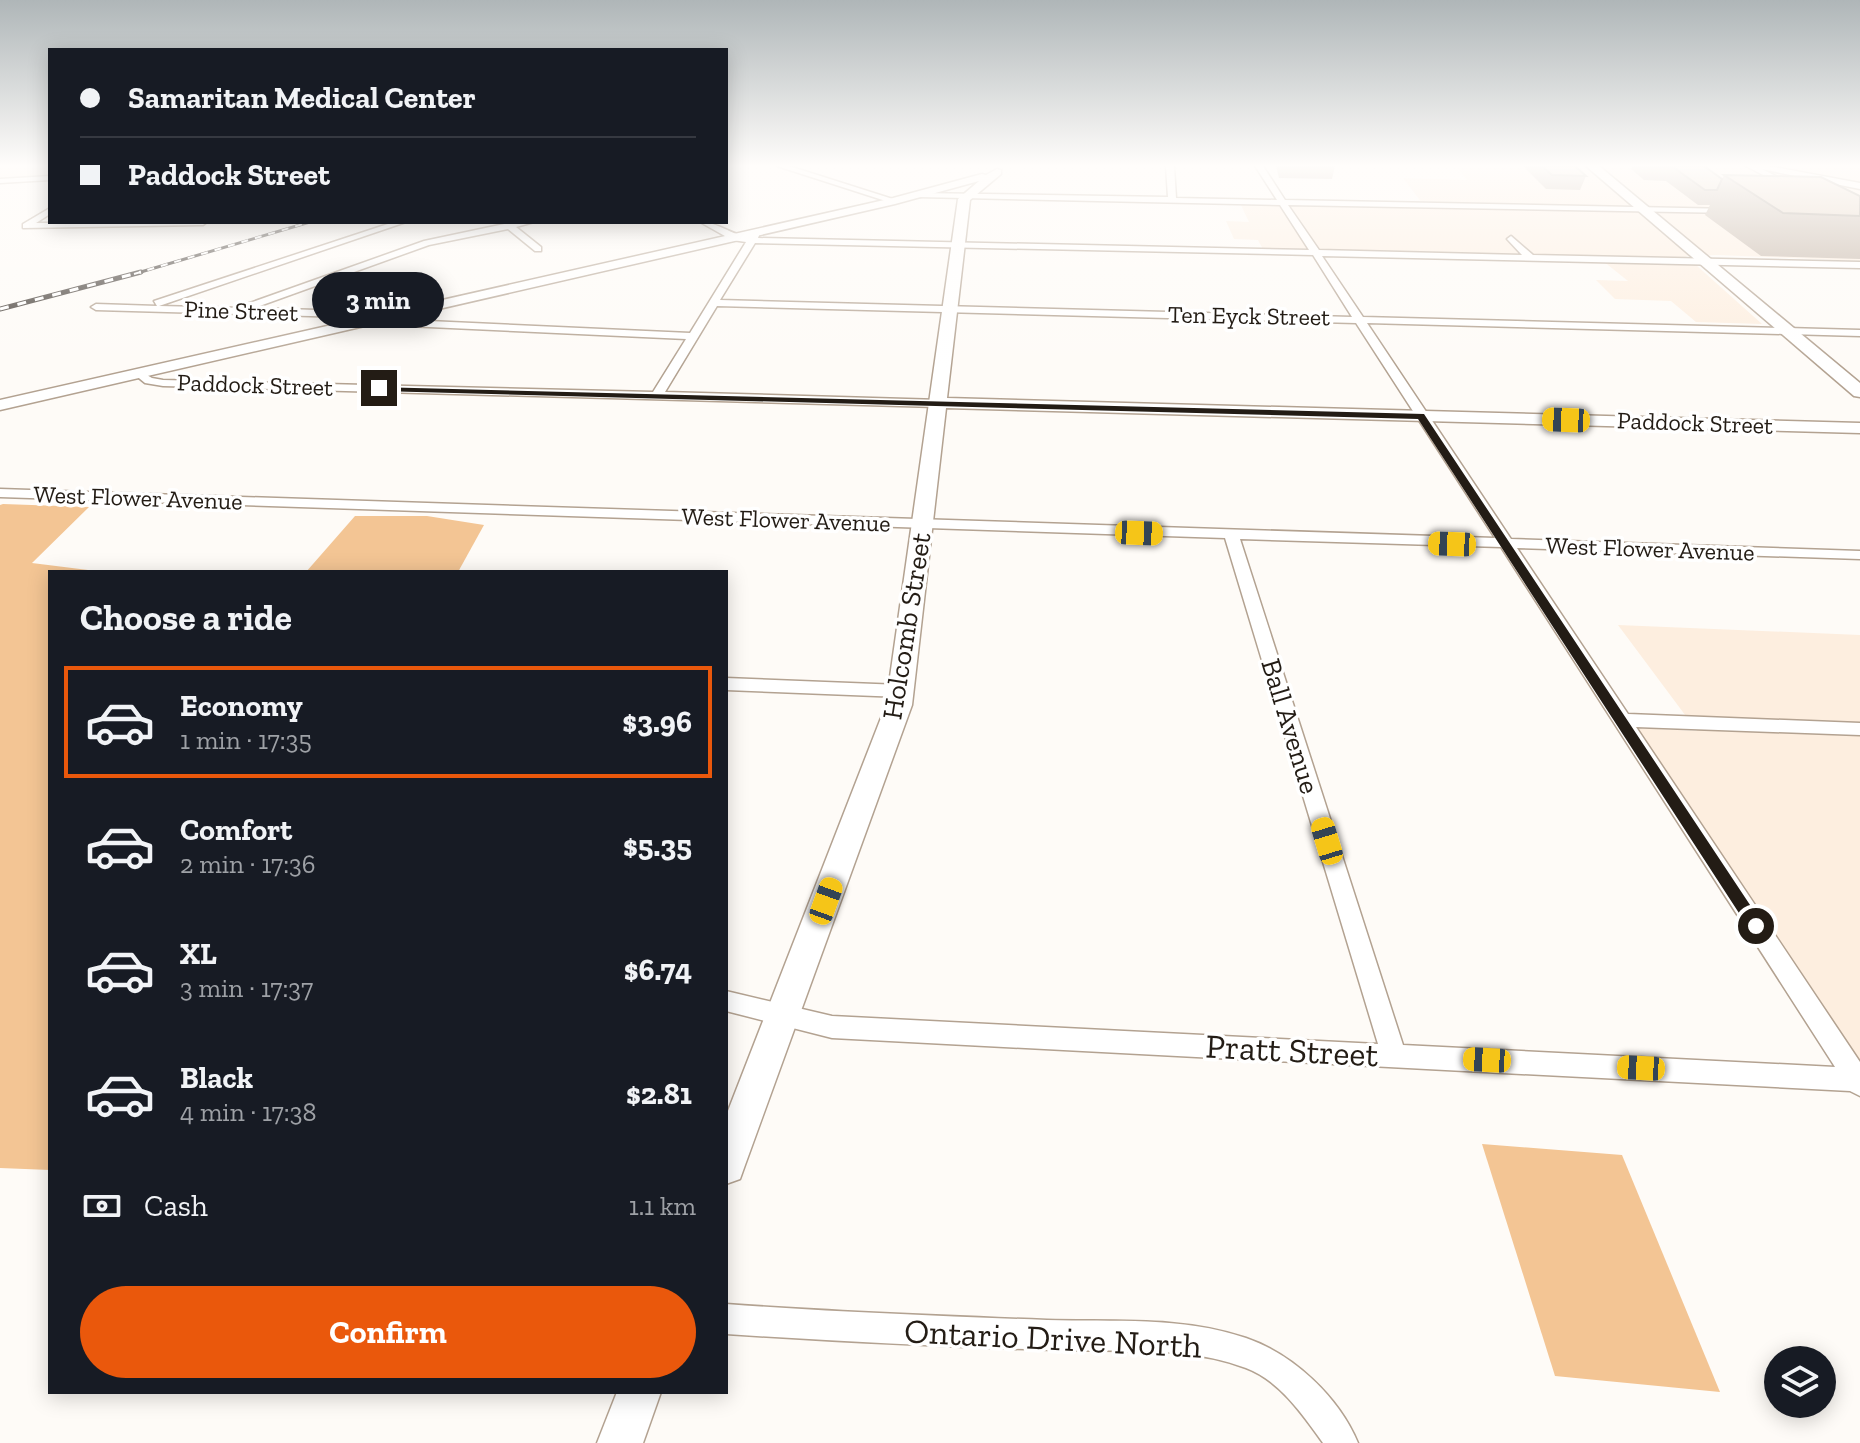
<!DOCTYPE html>
<html lang="en">
<head>
<meta charset="utf-8">
<style>
  :root { --surface:#171b24; --page:#242831; --text:#f1f3f6; --muted:#9ea1a6; --line:#363941; --accent:#ea580c }
  body { margin:0; font-family:"Zilla Slab",serif; background:var(--page); color:var(--text); height:100vh; display:flex; flex-direction:column; font-size:30px; white-space:nowrap }
  * { box-sizing:border-box; margin:0 }
  p { font-size:26px; color:var(--muted) }
  .icon { flex:none; width:44px; height:44px; fill:none; stroke:currentColor; stroke-width:2; stroke-linecap:round; stroke-linejoin:round }
  .map { position:relative; flex:1; overflow:hidden }
  .drawer { position:absolute; left:48px; top:570px; width:680px; height:824px; display:flex; flex-direction:column; background:var(--surface); border-radius:0px; box-shadow:0 4px 20px #0003 }
  .drawer>* { flex:none }
  .banner { position:absolute; left:48px; top:48px; width:680px; height:176px; border-radius:0px; box-shadow:0 4px 20px #0003; display:grid; align-content:center; height:176px; padding:0 32px; background:var(--surface) }
  .tools { position:absolute; left:1764px; top:1346px; display:grid; gap:16px }
  .tools a { display:grid; place-items:center; width:72px; height:72px; border-radius:50%; background:var(--surface); box-shadow:0 4px 20px #0003; font-size:40px }
  .end { position:absolute; width:36px; height:36px; margin:-18px; border:10px solid #231c15; background:#fff; box-shadow:0 0 0 4px #fff }
  .from { border-radius:50% }
  .bubble { position:absolute; height:56px; border-radius:28px; background:var(--surface); box-shadow:0 4px 20px #0003; font-size:26px; font-weight:800; line-height:56px; text-align:center }
  .car { position:absolute; width:24px; height:48px; margin:-24px -12px; border-radius:10px; box-shadow:0 0 6px 2px #0007; background:linear-gradient(#f5c518 24%,#345 0 40%,#f5c518 0 76%,#345 0 86%,#f5c518 0) }
  .banner b { display:flex; align-items:center; gap:28px; height:76px; font-size:30px }
  .banner b+b { border-top:2px solid var(--line) }
  .banner i { width:20px; height:20px; background:var(--text) }
  ul { padding:0; list-style:none }
  li { display:flex; align-items:center; gap:24px; height:112px; margin:0 16px 12px; padding:0 16px; border:4px solid transparent; border-radius:0px }
  li div { flex:1 }
  li b { display:block; font-size:30px }
  li em { font-style:normal; font-weight:800 }
  li.on { border-color:var(--accent) }
  li>.icon { width:72px; height:72px; stroke-width:1.5 }
  h2 { padding:0 32px; font-size:36px; line-height:96px }
  .pay { display:flex; align-items:center; gap:20px; height:88px; padding:0 32px; font-size:30px }
  .pay p { margin-inline-start:auto }
  .primary-button { display:flex; gap:16px; margin-top:auto; padding:16px 32px }
  .primary-button a { flex:1; height:92px; border-radius:48px; background:var(--accent); color:#fff; font-size:32px; font-weight:800; line-height:92px; text-align:center }
  .map>svg:first-child { display:block }
  .built { fill:#fdeedf }
  .green { fill:#f3c594 }
  .lines { fill:none; stroke-linecap:round; stroke-linejoin:round }
  .street-casing { stroke:#b3a291; stroke-width:3 }
  .secondary-casing { stroke:#b3a291; stroke-width:3 }
  .primary-casing { stroke:#b3a291; stroke-width:3 }
  .street { fill:#fff; fill-rule:evenodd }
  .secondary { fill:#fff; fill-rule:evenodd }
  .primary { fill:#fff; fill-rule:evenodd }
  .rail-far1-casing { stroke:#443d37; stroke-width:3 }
  .rail-casing { stroke:#443d37; stroke-width:5 }
  .rail-far1 { stroke:#fff; stroke-width:2; stroke-dasharray:7; stroke-linecap:butt }
  .rail { stroke:#fff; stroke-width:3; stroke-dasharray:9; stroke-linecap:butt }
  .wall { fill:#bfafa0 }
  .building { fill:#deccba; stroke:#9b8f82; stroke-width:2 }
  .route { fill:#231c15 }
  .labels { text-anchor:middle; stroke-width:7; stroke-linejoin:round; paint-order:stroke }
  .far-street-label { font-size:24px; fill:#231c15; stroke:#fff }
  .street-label { font-size:28px; fill:#231c15; stroke:#fff }
  .near-street-label { font-size:34px; fill:#231c15; stroke:#fff }
</style>
</head>
<body>
<div class="map">
<svg width="1860" height="1443" viewBox="0 0 1860 1443">
  <rect width="100%" height="100%" fill="#fefbf7"/>
  <g class="built">
    <polygon points="0,166 50,166 50,176 0,179"/>
    <polygon points="1424,166 1860,166 1860,261 1718,255 1686,256 1762,324 1696,322 1671,301 1615,299 1596,280 1628,281 1603,261 1266,255 1258,240 1234,239 1226,221 1249,222 1238,199 1422,203 1403,178 1467,180 1456,167"/>
    <polygon points="1618,625 1860,635 1860,1070 1634,728 1697,731"/>
  </g>
  <g class="green">
    <polygon points="3,504 89,507 32,563 104,572 50,572 50,1170 0,1168 0,505"/>
    <polygon points="355,516 427,516 484,525 458,572 306,572"/>
    <polygon points="1482,1144 1622,1155 1720,1392 1555,1376"/>
  </g>
  <g class="lines">
    <defs>
      <g id="street">
        <polygon points="777,166 789,166 899,201 892,203"/>
        <path d="M 1166,166 L 1174,166 L 1176,198 L 1277,200 L 1255,166 L 1263,166 L 1285,200 L 1732,209 L 1736,211 L 1732,213 L 1288,205 L 1319,250 L 1522,255 L 1507,239 L 1511,236 L 1533,255 L 1860,262 L 1860,268 L 1322,256 L 1363,317 L 1860,330 L 1860,336 L 1367,323 L 1511,539 L 1860,551 L 1860,559 L 1517,548 L 1628,714 L 1860,723 L 1860,735 L 1636,727 L 1860,1062 L 1860,1096 L 1850,1091 L 832,1038 L 726,1011 L 726,991 L 832,1016 L 1378,1044 L 1225,538 L 0,497 L 0,489 L 1495,538 L 1356,323 L 717,306 L 665,392 L 941,400 L 943,403 L 937,407 L 163,386 L 145,383 L 134,374 L 140,371 L 152,378 L 163,380 L 653,392 L 686,339 L 407,326 L 348,317 L 96,310 L 91,307 L 96,304 L 157,306 L 154,301 L 394,222 L 406,222 L 159,306 L 244,308 L 244,305 L 424,241 L 509,223 L 534,222 L 516,227 L 541,247 L 541,251 L 535,251 L 508,229 L 429,245 L 254,308 L 348,311 L 407,320 L 690,333 L 746,242 L 732,240 L 700,222 C 718,222 731,235 749,237 L 756,230 L 760,233 L 758,238 L 1309,250 L 1280,205 L 919,197 L 915,195 L 919,193 L 1168,197 ZM 755,243 L 1313,255 L 1352,317 L 720,300 ZM 1240,539 L 1501,547 L 1835,1067 L 1403,1045 Z"/>
        <polygon points="1746,166 1756,166 1795,186 1788,188"/>
        <polygon points="50,176 50,180 0,183 0,179"/>
        <polygon points="50,208 50,214 36,223 207,222 203,225 23,228 23,224"/>
        <polygon points="726,678 901,685 910,691 901,697 726,690"/>
        <path d="M 726,1304 C 833,1312 940,1316 1047,1320 C 1113,1322 1182,1316 1246,1338 C 1293,1354 1339,1397 1358,1443 L 1323,1443 C 1303,1415 1279,1380 1246,1368 C 1185,1345 1116,1352 1053,1350 C 944,1347 835,1341 726,1334 Z"/>
      </g>
      <g id="secondary">
        <polygon points="1746,166 1768,166 1860,183 1860,189"/>
        <polygon points="997,169 1001,170 1001,174 970,200 947,398 1860,423 1860,433 946,408 912,705 745,1165 740,1179 726,1184 726,1116 886,705 958,199 979,181 895,204 0,410 0,400 893,198 982,174 986,175"/>
        <polygon points="617,1392 661,1392 643,1443 597,1443"/>
      </g>
      <polygon id="primary" points="1586,166 1599,166 1860,383 1860,397 1854,396"/>
    </defs>
    <use href="#street" class="street-casing"/>
    <use href="#secondary" class="secondary-casing"/>
    <use href="#primary" class="primary-casing"/>
    <use href="#street" class="street"/>
    <use href="#secondary" class="secondary"/>
    <use href="#primary" class="primary"/>
    <defs>
      <polyline id="rail-far1" points="134,274 310,222"/>
      <polyline id="rail" points="0,309 141,272"/>
    </defs>
    <use href="#rail-far1" class="rail-far1-casing"/>
    <use href="#rail" class="rail-casing"/>
    <use href="#rail-far1" class="rail-far1"/>
    <use href="#rail" class="rail"/>
  </g>
  <g class="wall">
    <polygon points="1276,166 1335,166 1332,179 1279,178"/>
    <polygon points="1523,166 1575,166 1586,176 1580,190 1546,189"/>
    <polygon points="1633,166 1704,166 1722,179 1724,175 1860,196 1860,259 1761,256 1705,215 1710,205 1698,205 1666,181 1644,180 1631,169"/>
  </g>
  <g class="building">
    <polygon points="1542,166 1575,166 1586,176 1552,175"/>
    <polygon points="1650,166 1704,166 1722,179 1717,190 1705,190 1673,167"/>
    <polygon points="1724,175 1821,177 1860,196 1860,216 1783,213"/>
  </g>
  <linearGradient id="sky" x2="0" y2="1"><stop stop-color="#afb6b8"/><stop offset="0.45" stop-color="#fffdfb"/><stop offset="1" stop-color="#fffdfb" stop-opacity="0"/></linearGradient>
  <rect width="1860" height="368" fill="url(#sky)"/>
  <polygon class="route" points="376,387 1424,414 1764,926 1761,930 1750,930 1418,419 379,391"/>
  <g class="labels">
    <g class="far-street-label">
      <text transform="translate(241 311) rotate(2)" y="8">Pine Street</text>
      <text transform="translate(1249 316) rotate(1)" y="8">Ten Eyck Street</text>
      <text transform="translate(255 385) rotate(2)" y="8">Paddock Street</text>
      <text transform="translate(1695 423) rotate(2)" y="8">Paddock Street</text>
      <text transform="translate(138 498) rotate(2)" y="8">West Flower Avenue</text>
      <text transform="translate(786 520) rotate(2)" y="8">West Flower Avenue</text>
      <text transform="translate(1650 549) rotate(2)" y="8">West Flower Avenue</text>
    </g>
    <g class="street-label">
      <text transform="translate(906 626) rotate(-81)" y="10">Holcomb Street</text>
      <text transform="translate(1291 726) rotate(73)" y="10">Ball Avenue</text>
    </g>
    <g class="near-street-label">
      <text transform="translate(1292 1050) rotate(3)" y="12">Pratt Street</text>
      <text transform="translate(1053 1338) rotate(3)" y="12">Ontario Drive North</text>
    </g>
  </g>
</svg>
<div class="tools">
<a><svg class="icon" aria-label="layers" viewBox="0 0 24 24"><path d="M12 4l9 5-9 5-9-5zM3 14l9 5 9-5"/></svg></a>
</div>
<i class="end from" style="left:1756px;top:926px"></i>
<i class="end" style="left:379px;top:388px"></i>
<div class="bubble" style="left:312px;top:272px;width:132px">3 min</div>
<i class="car" style="left:1566px;top:420px;rotate:272deg"></i>
<i class="car" style="left:1139px;top:533px;rotate:92deg"></i>
<i class="car" style="left:1452px;top:544px;rotate:272deg"></i>
<i class="car" style="left:1327px;top:841px;rotate:343deg"></i>
<i class="car" style="left:826px;top:901px;rotate:20deg"></i>
<i class="car" style="left:1487px;top:1060px;rotate:273deg"></i>
<i class="car" style="left:1641px;top:1068px;rotate:273deg"></i>
<div class="banner">
<b><i class="from"></i>Samaritan Medical Center</b>
<b><i></i>Paddock Street</b>
</div>
<section class="drawer">
<h2>Choose a ride</h2>
<ul>
<li class="on"><svg class="icon" aria-label="car" viewBox="0 0 24 24"><path d="M5 17H2v-5l4-1 3-4h7l3 4 3 1v5h-3M9 17h6M6 11h13"/><circle cx="7" cy="17" r="2"/><circle cx="17" cy="17" r="2"/></svg><div><b>Economy</b><p>1 min · 17:35</p></div><em>$3.96</em></li>
<li><svg class="icon" aria-label="car" viewBox="0 0 24 24"><path d="M5 17H2v-5l4-1 3-4h7l3 4 3 1v5h-3M9 17h6M6 11h13"/><circle cx="7" cy="17" r="2"/><circle cx="17" cy="17" r="2"/></svg><div><b>Comfort</b><p>2 min · 17:36</p></div><em>$5.35</em></li>
<li><svg class="icon" aria-label="car" viewBox="0 0 24 24"><path d="M5 17H2v-5l4-1 3-4h7l3 4 3 1v5h-3M9 17h6M6 11h13"/><circle cx="7" cy="17" r="2"/><circle cx="17" cy="17" r="2"/></svg><div><b>XL</b><p>3 min · 17:37</p></div><em>$6.74</em></li>
<li><svg class="icon" aria-label="car" viewBox="0 0 24 24"><path d="M5 17H2v-5l4-1 3-4h7l3 4 3 1v5h-3M9 17h6M6 11h13"/><circle cx="7" cy="17" r="2"/><circle cx="17" cy="17" r="2"/></svg><div><b>Black</b><p>4 min · 17:38</p></div><em>$2.81</em></li>
</ul>
<div class="pay"><svg class="icon" aria-label="cash" viewBox="0 0 24 24"><path d="M3 7h18v10H3z"/><circle cx="12" cy="12" r="2"/></svg>Cash<p>1.1 km</p></div>
<div class="primary-button"><a>Confirm</a></div>
</section>
</div>
</body>
</html>
